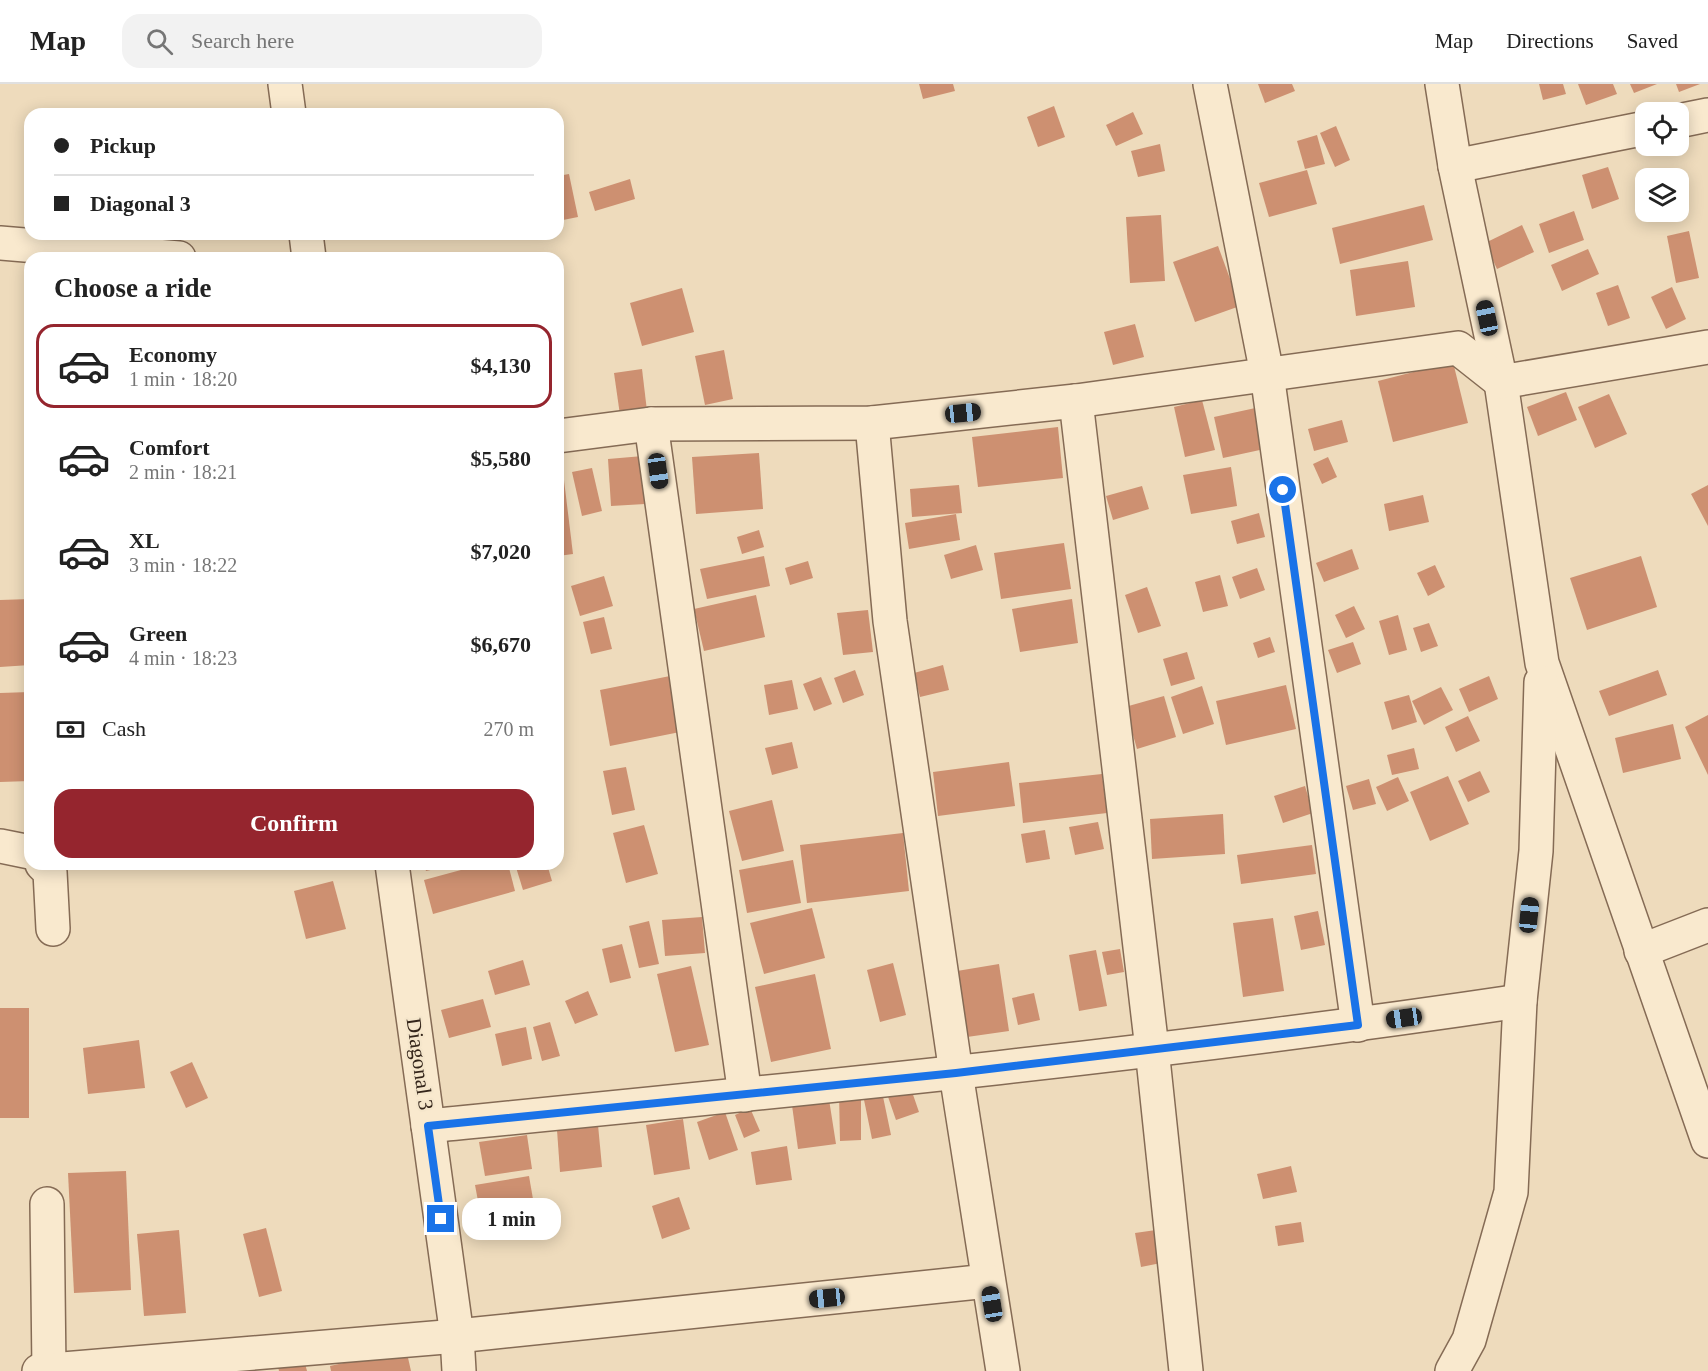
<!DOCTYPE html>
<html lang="en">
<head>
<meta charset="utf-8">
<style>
  :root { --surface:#fff; --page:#f2f2f2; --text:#222; --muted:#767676; --line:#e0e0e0; --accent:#95252e }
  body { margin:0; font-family:"Times New Roman",serif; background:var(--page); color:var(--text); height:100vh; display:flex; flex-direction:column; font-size:22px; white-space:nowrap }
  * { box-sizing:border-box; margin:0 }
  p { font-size:20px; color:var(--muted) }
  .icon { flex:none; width:33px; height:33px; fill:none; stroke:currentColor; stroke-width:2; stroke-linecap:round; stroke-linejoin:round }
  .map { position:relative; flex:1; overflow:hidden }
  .drawer { position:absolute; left:24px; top:168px; width:540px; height:618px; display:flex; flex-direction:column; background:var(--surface); border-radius:18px; box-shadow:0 3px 15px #0003 }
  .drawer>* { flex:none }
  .top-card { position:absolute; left:24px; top:24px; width:540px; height:132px; border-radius:18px; box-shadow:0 3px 15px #0003; display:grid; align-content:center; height:132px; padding:0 30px; background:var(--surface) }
  .controls { position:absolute; left:1635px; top:18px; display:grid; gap:12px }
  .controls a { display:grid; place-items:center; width:54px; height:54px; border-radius:12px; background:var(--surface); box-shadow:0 3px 15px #0003; font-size:30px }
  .end { position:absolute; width:27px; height:27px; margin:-14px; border:8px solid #1a73e8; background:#fff; box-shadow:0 0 0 3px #fff }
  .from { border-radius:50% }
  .bubble { position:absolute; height:42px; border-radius:18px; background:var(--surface); box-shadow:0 3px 15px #0003; font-size:20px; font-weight:800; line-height:42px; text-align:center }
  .car { position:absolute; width:18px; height:36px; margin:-18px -9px; border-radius:8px; box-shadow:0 0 4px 2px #0007; background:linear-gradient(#222 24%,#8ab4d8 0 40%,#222 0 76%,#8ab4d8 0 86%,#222 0) }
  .top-card b { display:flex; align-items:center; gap:21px; height:57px; font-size:22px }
  .top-card b+b { border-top:2px solid var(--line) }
  .top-card i { width:15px; height:15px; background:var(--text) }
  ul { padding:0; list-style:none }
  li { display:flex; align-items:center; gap:18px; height:84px; margin:0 12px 9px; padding:0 18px; border:3px solid transparent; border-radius:18px }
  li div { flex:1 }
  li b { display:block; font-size:22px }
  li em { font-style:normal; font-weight:800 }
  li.active { border-color:var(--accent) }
  li>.icon { width:54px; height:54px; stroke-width:1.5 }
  h2 { padding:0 30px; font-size:27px; line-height:72px }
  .pay { display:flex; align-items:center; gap:15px; height:66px; padding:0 30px; font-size:22px }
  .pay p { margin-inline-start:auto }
  .primary-button { display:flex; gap:12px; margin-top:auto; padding:12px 30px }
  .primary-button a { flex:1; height:69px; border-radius:18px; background:var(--accent); color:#fff; font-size:24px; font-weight:800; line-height:69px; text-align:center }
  header { display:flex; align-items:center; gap:36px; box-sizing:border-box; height:84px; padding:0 30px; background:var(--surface); border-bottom:2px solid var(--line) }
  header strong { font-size:28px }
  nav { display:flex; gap:33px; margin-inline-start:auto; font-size:21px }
  .search { width:420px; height:54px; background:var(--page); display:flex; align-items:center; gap:15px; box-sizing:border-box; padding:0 21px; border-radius:18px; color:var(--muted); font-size:22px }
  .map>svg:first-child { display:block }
  .building { fill:#cd9071 }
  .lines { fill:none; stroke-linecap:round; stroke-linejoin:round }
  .street-casing { stroke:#856b55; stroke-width:36 }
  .street { stroke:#f9e9ce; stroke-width:33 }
  .route { stroke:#1a73e8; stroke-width:8 }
  .labels { text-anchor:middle; stroke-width:4.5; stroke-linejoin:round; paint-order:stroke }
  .street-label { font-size:21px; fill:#34251a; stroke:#f5e6cb }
</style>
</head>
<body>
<header>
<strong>Map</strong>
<div class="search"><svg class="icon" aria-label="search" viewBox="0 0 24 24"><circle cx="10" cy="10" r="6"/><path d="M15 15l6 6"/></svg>Search here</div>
<nav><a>Map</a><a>Directions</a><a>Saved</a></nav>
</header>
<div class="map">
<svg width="1708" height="1287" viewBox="0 0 1708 1287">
  <rect width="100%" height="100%" fill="#eedbbc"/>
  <g class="building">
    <polygon points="919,0 953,0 955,7 923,15"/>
    <polygon points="1258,0 1292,0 1295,7 1265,19"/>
    <polygon points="1539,0 1563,0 1566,10 1543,16"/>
    <polygon points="1578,0 1613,0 1617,10 1586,21"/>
    <polygon points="1630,0 1657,0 1634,9"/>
    <polygon points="1676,0 1700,0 1679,8"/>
    <polygon points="1054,22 1065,53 1038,63 1027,33"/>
    <polygon points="1133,28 1143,50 1116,62 1106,41"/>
    <polygon points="1336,42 1350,76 1335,83 1320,49"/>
    <polygon points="1317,51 1325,80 1305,85 1297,57"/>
    <polygon points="1160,60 1165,87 1138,93 1131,67"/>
    <polygon points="1608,83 1619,115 1592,125 1582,91"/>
    <polygon points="1307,86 1317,120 1269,133 1259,99"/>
    <polygon points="569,90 578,133 558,137 558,92"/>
    <polygon points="630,95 635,115 595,127 589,108"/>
    <polygon points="1678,115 1686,130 1668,138 1663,128 1678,128"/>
    <polygon points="1424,121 1433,156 1340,180 1332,144"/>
    <polygon points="1574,127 1584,156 1549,169 1539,140"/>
    <polygon points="1161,131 1165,197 1130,199 1126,133"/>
    <polygon points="1522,141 1534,168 1497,185 1485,159"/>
    <polygon points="1689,147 1699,194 1676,199 1667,152"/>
    <polygon points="1218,162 1240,222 1195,238 1173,178"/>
    <polygon points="1588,165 1599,190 1562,207 1551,181"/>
    <polygon points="1408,177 1415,223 1356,232 1350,186"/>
    <polygon points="1618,201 1630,234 1608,242 1596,209"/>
    <polygon points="1672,203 1686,235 1666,245 1651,213"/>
    <polygon points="682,204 694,248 642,262 630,219"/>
    <polygon points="1135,240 1144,273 1113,281 1104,248"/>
    <polygon points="724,266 733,315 705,321 695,272"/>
    <polygon points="1453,278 1468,339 1393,358 1378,297"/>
    <polygon points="642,285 647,327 620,331 614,289"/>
    <polygon points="1566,308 1577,336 1538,352 1527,323"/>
    <polygon points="1609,310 1627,350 1595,364 1578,323"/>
    <polygon points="1202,316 1215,366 1185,373 1174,323"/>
    <polygon points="1260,323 1269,364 1223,374 1214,333"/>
    <polygon points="1342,336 1348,358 1314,367 1308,345"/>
    <polygon points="1058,343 1063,394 978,403 972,353"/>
    <polygon points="759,369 763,425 696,430 692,373"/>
    <polygon points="643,372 645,420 611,422 608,375"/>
    <polygon points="1328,373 1337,393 1322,400 1313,380"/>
    <polygon points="1231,383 1237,422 1191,430 1183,391"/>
    <polygon points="592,384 602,427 582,432 572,388"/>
    <polygon points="558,388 563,388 573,470 558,472"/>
    <polygon points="959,401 962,429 912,433 910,405"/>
    <polygon points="1708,401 1708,442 1691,410"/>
    <polygon points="1142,402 1149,425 1113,436 1106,412"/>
    <polygon points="1423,411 1429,438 1389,447 1384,420"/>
    <polygon points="1259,429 1265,453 1237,460 1231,437"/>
    <polygon points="956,430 960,456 909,465 905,439"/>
    <polygon points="759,446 764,463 742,470 737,453"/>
    <polygon points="1064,459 1071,505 1001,515 994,469"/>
    <polygon points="976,461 983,486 951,495 944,471"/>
    <polygon points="1352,465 1359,485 1324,498 1316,479"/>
    <polygon points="764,472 770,502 707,515 700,485"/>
    <polygon points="1641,472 1657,523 1587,546 1570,494"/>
    <polygon points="808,477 813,494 790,501 785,484"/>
    <polygon points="1435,481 1445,503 1428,512 1417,489"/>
    <polygon points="1257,484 1265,506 1240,515 1232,493"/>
    <polygon points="1220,491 1228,522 1203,528 1195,498"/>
    <polygon points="604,492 613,522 580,532 571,502"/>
    <polygon points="1147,503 1161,542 1138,549 1125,511"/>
    <polygon points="756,511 765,553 704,567 694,525"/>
    <polygon points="30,515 30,581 0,583 0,516"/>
    <polygon points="1072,515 1078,559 1020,568 1012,525"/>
    <polygon points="1354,522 1365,545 1346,554 1335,531"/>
    <polygon points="868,526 873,568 843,571 837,529"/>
    <polygon points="1398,531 1407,566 1389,571 1379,537"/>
    <polygon points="604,533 612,565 591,570 583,538"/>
    <polygon points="1429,539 1438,562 1421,568 1413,544"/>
    <polygon points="1270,553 1275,568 1258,574 1253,559"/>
    <polygon points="1353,558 1361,580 1337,589 1328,566"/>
    <polygon points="1187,568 1195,595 1171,602 1163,575"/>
    <polygon points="943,581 949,606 920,613 914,589"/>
    <polygon points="855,586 864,611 843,619 834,594"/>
    <polygon points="1658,586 1667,611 1609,632 1599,607"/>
    <polygon points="670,592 680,648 610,662 600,606"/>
    <polygon points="1489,592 1498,615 1469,628 1459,605"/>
    <polygon points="821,593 832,620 814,627 803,600"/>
    <polygon points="792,596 798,625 769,631 764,601"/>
    <polygon points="1286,601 1296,645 1226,661 1216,617"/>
    <polygon points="1202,602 1214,640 1183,650 1171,613"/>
    <polygon points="1441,603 1453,626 1424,641 1412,617"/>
    <polygon points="30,608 30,697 0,698 0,609"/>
    <polygon points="1409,611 1417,638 1392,646 1384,618"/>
    <polygon points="1164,612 1176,653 1137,665 1125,623"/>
    <polygon points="1708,631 1708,691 1685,643"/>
    <polygon points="1468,632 1480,657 1456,668 1445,643"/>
    <polygon points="1673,640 1681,675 1623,689 1615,654"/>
    <polygon points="792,658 798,684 772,691 765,664"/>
    <polygon points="1414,664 1419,685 1392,691 1387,671"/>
    <polygon points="1009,678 1015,722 938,732 933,688"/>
    <polygon points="626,683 635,726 612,731 603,687"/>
    <polygon points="1480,687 1490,708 1468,718 1458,697"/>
    <polygon points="1102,690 1107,729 1023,739 1019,699"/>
    <polygon points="1448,692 1469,740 1430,757 1410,708"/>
    <polygon points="1398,693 1409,717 1387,727 1376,703"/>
    <polygon points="1369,695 1376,720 1353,726 1346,702"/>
    <polygon points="1305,702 1313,729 1283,739 1274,712"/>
    <polygon points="772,716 784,767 742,777 729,727"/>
    <polygon points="1223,730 1225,770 1152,775 1150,735"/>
    <polygon points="1098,738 1104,765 1075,771 1069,743"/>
    <polygon points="644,741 658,790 626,799 613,749"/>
    <polygon points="1045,746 1050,775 1026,779 1021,750"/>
    <polygon points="903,749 909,807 807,819 800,761"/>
    <polygon points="1312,761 1316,790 1241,800 1237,771"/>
    <polygon points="793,776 801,819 747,829 739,786"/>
    <polygon points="424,780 453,780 453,781 426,787"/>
    <polygon points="483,780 508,780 515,807 433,830 424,796"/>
    <polygon points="515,780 547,780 552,797 523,806"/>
    <polygon points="333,797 346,845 306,855 294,807"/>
    <polygon points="812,824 825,874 764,890 750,839"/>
    <polygon points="1318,827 1325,861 1301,866 1294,832"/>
    <polygon points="702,833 705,869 665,872 662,836"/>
    <polygon points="1273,834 1284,907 1243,913 1233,839"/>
    <polygon points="649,837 659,880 639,884 629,842"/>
    <polygon points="622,860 631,894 610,899 602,865"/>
    <polygon points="1120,865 1124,888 1107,891 1102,868"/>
    <polygon points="1096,866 1107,922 1079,927 1069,871"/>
    <polygon points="523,876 530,901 495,911 488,887"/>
    <polygon points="893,879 906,931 880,938 867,886"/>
    <polygon points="999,880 1009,947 967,953 957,887"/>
    <polygon points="691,882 709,961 675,968 657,890"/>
    <polygon points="815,890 831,965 771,978 755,903"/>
    <polygon points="588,907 598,931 575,940 565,917"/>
    <polygon points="1034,909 1040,936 1018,941 1012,914"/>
    <polygon points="483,915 491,943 449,954 441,926"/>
    <rect x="0" y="924" width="29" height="110"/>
    <polygon points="550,938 560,972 542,977 533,943"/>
    <polygon points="526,943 532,975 502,982 495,950"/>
    <polygon points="139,956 145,1004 88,1010 83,964"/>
    <polygon points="192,978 208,1014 186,1024 170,988"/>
    <polygon points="909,999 919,1028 896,1036 886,1007"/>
    <polygon points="881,1003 891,1051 872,1055 862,1006"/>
    <polygon points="828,1009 836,1060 798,1065 791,1014"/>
    <polygon points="839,1009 861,1009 861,1056 840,1057"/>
    <polygon points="750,1024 760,1047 744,1054 735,1031"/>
    <polygon points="725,1028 738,1066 709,1076 697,1038"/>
    <polygon points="683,1035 690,1085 654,1091 646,1041"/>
    <polygon points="598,1041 602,1083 560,1088 557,1046"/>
    <polygon points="527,1051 532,1085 485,1092 479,1058"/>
    <polygon points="787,1062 792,1096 756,1101 751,1068"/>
    <polygon points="1291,1082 1297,1108 1263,1115 1257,1090"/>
    <polygon points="126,1087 131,1206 74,1209 68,1089"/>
    <polygon points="529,1092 538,1144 485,1154 475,1101"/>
    <polygon points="679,1113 690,1145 662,1155 652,1122"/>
    <polygon points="1301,1138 1304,1158 1278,1162 1275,1142"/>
    <polygon points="266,1144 282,1207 259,1213 243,1150"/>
    <polygon points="179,1146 186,1229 144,1232 137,1150"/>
    <polygon points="1156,1146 1161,1179 1141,1183 1135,1149"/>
    <polygon points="406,1265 411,1287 331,1287 330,1282"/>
    <polygon points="302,1268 307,1287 279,1287 276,1275"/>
  </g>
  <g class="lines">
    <defs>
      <g id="street">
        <polyline points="285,0 289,30"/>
        <polyline points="1210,0 1267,290 1358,941"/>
        <polyline points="1442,0 1455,82 1501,298 1542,579 1708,1057"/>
        <polyline points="1678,37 1708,31"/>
        <polyline points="1455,82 1646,44"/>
        <polyline points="306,150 309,174"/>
        <polyline points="0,159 179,174"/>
        <polyline points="1076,317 1152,965 1186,1287"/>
        <polyline points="872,339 890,537 956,989 1003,1287"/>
        <polyline points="651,340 745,1011"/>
        <polyline points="558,352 651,340 872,339 1076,317 1458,264 1501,298 1708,263"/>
        <polyline points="0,762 30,768"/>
        <polyline points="42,780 50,788 53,845"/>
        <polyline points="392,780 457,1252 459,1287"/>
        <polyline points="1641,867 1708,841"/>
        <path d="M 428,1042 C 793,1006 1157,971 1520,917"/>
        <polyline points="47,1120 49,1287"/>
        <polyline points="39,1287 457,1252 988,1197"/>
        <polyline points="1452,1287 1469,1256 1511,1108 1520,917 1536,767 1541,598"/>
      </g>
    </defs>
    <use href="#street" class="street-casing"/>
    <use href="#street" class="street"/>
  </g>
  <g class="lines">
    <polyline class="route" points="441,1135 428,1042 956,989 1358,941 1283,406"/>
  </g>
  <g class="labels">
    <g class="street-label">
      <text transform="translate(420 980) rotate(82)" y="7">Diagonal 3</text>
    </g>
  </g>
</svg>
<div class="controls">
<a><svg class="icon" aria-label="locate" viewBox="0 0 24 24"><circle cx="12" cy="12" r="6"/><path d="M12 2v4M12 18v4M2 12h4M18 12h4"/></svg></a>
<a><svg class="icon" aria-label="layers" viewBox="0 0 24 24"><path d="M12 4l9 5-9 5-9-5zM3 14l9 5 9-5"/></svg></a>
</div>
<i class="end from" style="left:1283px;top:406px"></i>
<i class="end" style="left:441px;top:1135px"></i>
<div class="bubble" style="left:462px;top:1114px;width:99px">1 min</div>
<i class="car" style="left:1487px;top:234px;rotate:348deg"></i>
<i class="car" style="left:963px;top:329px;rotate:84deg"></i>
<i class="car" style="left:658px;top:387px;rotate:172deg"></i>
<i class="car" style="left:1529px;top:831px;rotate:6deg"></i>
<i class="car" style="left:1404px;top:934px;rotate:262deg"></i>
<i class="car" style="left:827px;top:1214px;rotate:264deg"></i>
<i class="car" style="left:992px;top:1220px;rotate:351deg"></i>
<div class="top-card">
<b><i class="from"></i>Pickup</b>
<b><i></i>Diagonal 3</b>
</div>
<section class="drawer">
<h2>Choose a ride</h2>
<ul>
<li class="active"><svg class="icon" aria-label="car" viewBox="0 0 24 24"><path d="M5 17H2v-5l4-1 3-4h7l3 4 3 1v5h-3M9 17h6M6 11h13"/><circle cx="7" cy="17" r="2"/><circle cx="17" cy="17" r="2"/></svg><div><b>Economy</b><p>1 min · 18:20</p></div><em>$4,130</em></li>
<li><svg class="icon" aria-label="car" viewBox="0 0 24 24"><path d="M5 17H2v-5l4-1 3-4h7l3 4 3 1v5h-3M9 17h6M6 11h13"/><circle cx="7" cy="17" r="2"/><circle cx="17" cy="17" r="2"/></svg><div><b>Comfort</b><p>2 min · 18:21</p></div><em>$5,580</em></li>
<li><svg class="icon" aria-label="car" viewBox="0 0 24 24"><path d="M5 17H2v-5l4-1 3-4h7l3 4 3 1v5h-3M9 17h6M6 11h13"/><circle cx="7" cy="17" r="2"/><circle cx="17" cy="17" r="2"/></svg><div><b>XL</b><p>3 min · 18:22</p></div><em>$7,020</em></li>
<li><svg class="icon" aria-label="car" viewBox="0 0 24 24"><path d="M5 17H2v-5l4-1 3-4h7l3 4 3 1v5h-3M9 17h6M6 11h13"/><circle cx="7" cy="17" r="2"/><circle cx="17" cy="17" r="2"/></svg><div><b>Green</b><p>4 min · 18:23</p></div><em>$6,670</em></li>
</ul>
<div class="pay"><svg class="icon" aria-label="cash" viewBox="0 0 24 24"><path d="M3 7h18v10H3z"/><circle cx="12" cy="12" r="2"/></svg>Cash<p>270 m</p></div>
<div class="primary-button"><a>Confirm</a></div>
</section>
</div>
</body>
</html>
